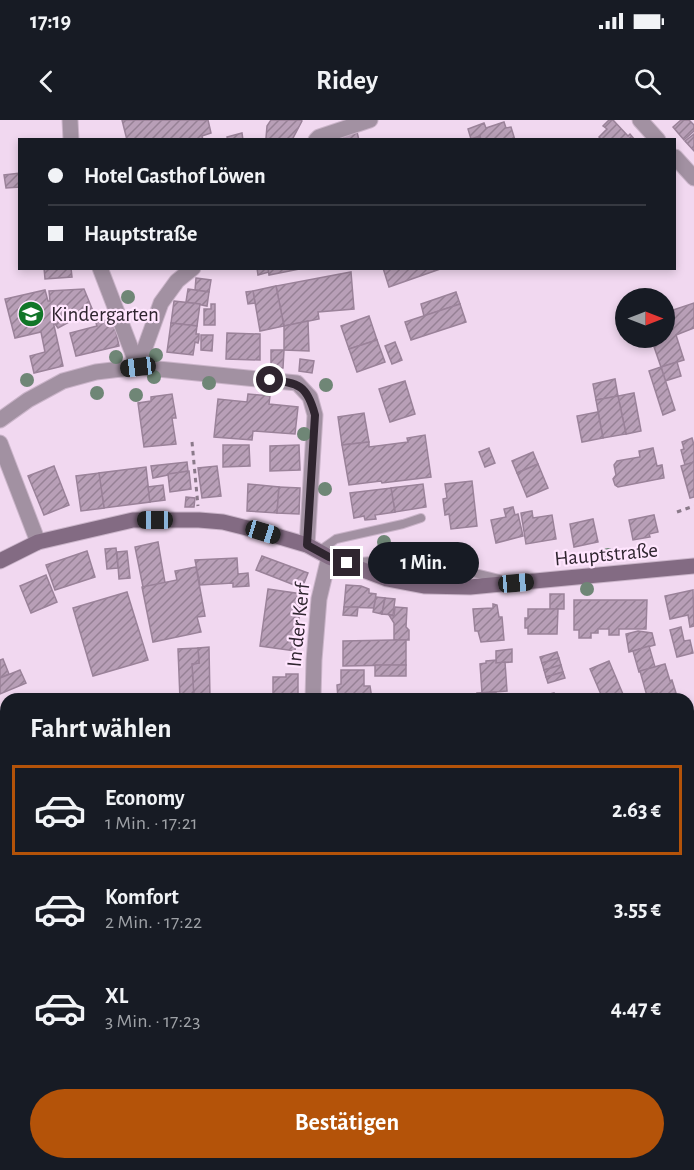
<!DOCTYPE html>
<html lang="de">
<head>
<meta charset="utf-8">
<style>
  :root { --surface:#171b24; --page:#20242c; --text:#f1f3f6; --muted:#9ea1a6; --line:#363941; --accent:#b45309 }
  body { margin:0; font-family:"Alegreya Sans",sans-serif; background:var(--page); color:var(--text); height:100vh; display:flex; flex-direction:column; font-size:22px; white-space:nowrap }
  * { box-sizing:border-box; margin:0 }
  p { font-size:20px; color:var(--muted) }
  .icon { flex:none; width:33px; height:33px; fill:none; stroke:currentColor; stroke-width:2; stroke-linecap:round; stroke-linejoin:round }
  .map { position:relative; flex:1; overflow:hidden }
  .details { position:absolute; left:0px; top:573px; width:694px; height:477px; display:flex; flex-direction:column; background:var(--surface); border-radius:18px 18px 0 0; box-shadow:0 3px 9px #0003 }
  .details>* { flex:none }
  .banner { position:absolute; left:18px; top:18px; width:658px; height:132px; border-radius:0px; box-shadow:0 3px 9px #0003; display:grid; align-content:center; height:132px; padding:0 30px; background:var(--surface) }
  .needle { width:39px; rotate:90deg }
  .buttons { position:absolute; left:615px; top:168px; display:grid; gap:12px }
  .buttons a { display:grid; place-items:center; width:60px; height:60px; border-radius:50%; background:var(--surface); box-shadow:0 3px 9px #0003; font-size:30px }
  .end { position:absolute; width:27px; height:27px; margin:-14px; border:8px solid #2f252f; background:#fff; box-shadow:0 0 0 3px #fff }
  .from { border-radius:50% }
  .bubble { position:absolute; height:42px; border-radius:21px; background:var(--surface); box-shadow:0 3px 9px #0003; font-size:20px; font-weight:600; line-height:42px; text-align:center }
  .car { position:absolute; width:18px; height:36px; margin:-18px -9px; border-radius:8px; box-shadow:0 0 4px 2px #0007; background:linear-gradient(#222 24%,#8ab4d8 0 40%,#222 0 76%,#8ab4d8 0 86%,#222 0) }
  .banner b { display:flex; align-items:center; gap:21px; height:57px; font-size:22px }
  .banner b+b { border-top:2px solid var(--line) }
  .banner i { width:15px; height:15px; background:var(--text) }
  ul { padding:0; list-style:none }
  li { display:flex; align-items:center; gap:18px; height:90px; margin:0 12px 9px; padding:0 18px; border:3px solid transparent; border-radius:0px }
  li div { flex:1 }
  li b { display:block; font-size:22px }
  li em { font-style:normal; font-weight:600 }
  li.on { border-color:var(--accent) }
  li>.icon { width:54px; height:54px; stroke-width:1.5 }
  h2 { padding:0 30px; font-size:27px; line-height:72px }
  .primary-button { display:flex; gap:12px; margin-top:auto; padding:12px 30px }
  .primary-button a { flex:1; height:69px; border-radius:36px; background:var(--accent); color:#fff; font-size:24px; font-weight:600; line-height:69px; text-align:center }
  .status { display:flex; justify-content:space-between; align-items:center; height:42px; padding:0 30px; background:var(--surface); direction:ltr }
  .status svg { height:16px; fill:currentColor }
  header { display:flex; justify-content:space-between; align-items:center; height:78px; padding:0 30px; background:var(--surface); font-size:27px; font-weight:600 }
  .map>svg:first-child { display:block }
  .grass { fill:url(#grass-tufts) }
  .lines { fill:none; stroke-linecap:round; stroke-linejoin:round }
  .stream { stroke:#667e67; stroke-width:5 }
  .building { fill:url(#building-hatch); stroke:#9a8299; stroke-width:1.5 }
  .lane-casing { stroke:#cab4c9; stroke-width:10 }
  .street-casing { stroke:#cab4c9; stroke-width:17 }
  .secondary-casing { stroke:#cab4c9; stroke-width:17 }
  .path { stroke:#8a7989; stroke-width:3; stroke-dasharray:4.5 4.5; stroke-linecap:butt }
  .lane { stroke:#a291a2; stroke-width:8 }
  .street { stroke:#a291a2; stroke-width:15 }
  .secondary { stroke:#836b83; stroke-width:15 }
  .tree { fill:#6f8676 }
  .route { stroke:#2f252f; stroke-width:8 }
  .labels { text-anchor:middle; stroke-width:4.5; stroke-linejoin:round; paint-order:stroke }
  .poi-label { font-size:21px; fill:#2f252f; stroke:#ffe5fe; text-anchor:start }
  .street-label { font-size:21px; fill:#2f252f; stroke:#ffe5fe }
</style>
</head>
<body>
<div class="status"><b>17:19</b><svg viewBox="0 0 49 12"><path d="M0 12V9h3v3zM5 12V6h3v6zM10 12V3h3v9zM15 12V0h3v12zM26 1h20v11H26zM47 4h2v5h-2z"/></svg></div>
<header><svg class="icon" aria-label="back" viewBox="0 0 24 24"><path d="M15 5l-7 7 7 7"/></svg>Ridey<svg class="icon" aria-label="search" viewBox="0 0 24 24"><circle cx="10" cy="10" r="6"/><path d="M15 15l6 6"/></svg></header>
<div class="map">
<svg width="694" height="1050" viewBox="0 0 694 1050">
  <defs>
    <pattern id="grass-tufts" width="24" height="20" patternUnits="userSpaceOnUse" patternTransform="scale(1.5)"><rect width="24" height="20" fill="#9cc19d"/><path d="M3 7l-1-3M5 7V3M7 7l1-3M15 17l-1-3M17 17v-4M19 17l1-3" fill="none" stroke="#809d80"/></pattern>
    <pattern id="building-hatch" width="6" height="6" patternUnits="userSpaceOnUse" patternTransform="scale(1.5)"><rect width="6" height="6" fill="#b89fb7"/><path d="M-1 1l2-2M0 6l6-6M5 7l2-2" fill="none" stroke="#968195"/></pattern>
  </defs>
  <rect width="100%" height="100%" fill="#f1d8f0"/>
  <polygon class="grass" points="0,924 6,932 6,1044 66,1044 66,1050 0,1050"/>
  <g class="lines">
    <polyline class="stream" points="240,1044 241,1050"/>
  </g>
  <g class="building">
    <polygon points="122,0 208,0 211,13 202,16 203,20 127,20"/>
    <polygon points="271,0 301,0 302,1 292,20 268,20 266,18 267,6"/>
    <polygon points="609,0 613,0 628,16 630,14 635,20 602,20 599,17 607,9 603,6"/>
    <polygon points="681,0 689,0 694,5 694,11 684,20 673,7"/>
    <polygon points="504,2 506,8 511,7 515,20 481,20 480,16 471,19 468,9 484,3 486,8"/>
    <polygon points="357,12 359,20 342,20 342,17"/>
    <polygon points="242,13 243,20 228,20 227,17"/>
    <polygon points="694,14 694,31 685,21"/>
    <polygon points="20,53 20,67 6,68 4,55"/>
    <polygon points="44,148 71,148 72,157 45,159"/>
    <polygon points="257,148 268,148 269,152 258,155"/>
    <polygon points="268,148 300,148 300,149 269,155"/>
    <polygon points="383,148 443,148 389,167"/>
    <polygon points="351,152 354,189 318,192 319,199 284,206 276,166"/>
    <polygon points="196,158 211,160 209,172 195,170"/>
    <polygon points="276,166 284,206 260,211 253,171"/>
    <polygon points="84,169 93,191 80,192 80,196 58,208 53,201 63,246 34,253 30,236 45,232 41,212 15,218 5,179 45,170 48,181 50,181 49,171"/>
    <polygon points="188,169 209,172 207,186 186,182"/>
    <polygon points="253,171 255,183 248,184 246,172"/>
    <polygon points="456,172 460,184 424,196 421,184"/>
    <polygon points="174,181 200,184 197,206 171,203"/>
    <polygon points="694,183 694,208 676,215 684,240 661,247 651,218 664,218 664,193"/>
    <polygon points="211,184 215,184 215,205 204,205 204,189 211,189"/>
    <polygon points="460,184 466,202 411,220 405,202"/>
    <polygon points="369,196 377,220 349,229 341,206"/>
    <polygon points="113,198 119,226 76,236 70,213 97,206 96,203"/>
    <polygon points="308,201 309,231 284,230 284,206"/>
    <polygon points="171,203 197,206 196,214 199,214 199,219 198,223 195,222 193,235 167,232"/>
    <polygon points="227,213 260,214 260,240 226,239"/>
    <polygon points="201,215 213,215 212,231 201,230"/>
    <polygon points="377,220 385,242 357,252 349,229"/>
    <polygon points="395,222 402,240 392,244 385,226"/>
    <polygon points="271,230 284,230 283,248 271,247"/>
    <polygon points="300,239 314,241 312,253 299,251"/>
    <polygon points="677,242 681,256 665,261 661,247"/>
    <polygon points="661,247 675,290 663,295 649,251"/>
    <polygon points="615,259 618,276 596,280 593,264"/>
    <polygon points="405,261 415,294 390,302 379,269"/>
    <polygon points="634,273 641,311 626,314 618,276"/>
    <polygon points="172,274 176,298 172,298 176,324 144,327 138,283 151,281 151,277"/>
    <polygon points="248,274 270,276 269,284 298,287 295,314 253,311 252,320 214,317 218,279 247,282"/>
    <polygon points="618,276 626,314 603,318 596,280"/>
    <polygon points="598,292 603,318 582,322 577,296"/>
    <polygon points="364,293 369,322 342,325 338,297"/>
    <polygon points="425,315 431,357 382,363 381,361 349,365 342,325 369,322 369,327 408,322 407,318"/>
    <polygon points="692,318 694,325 694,342 685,345 681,330 684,329 682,322"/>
    <polygon points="223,325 249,325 250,346 223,347"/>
    <polygon points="299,325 300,350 270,351 270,326"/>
    <polygon points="489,328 495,343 485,347 479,332"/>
    <polygon points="653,328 657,346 662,345 664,358 618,367 615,365 613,359 616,355 614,345 617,341 640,337 639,331"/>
    <polygon points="533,332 538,344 517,353 512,341"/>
    <polygon points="187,342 188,351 153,358 151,346"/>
    <polygon points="694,342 694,377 690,378 681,346"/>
    <polygon points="538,344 548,368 527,377 517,353"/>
    <polygon points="54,346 69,385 44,395 28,356"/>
    <polygon points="217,346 221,376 202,378 198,348"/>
    <polygon points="146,347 150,382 104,388 99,353"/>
    <polygon points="189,351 191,369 170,372 168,354"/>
    <polygon points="99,353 104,388 81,391 76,356"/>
    <polygon points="472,361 477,406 451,409 449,394 445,395 443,379 447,378 445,364"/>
    <polygon points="248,364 279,367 277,393 247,391"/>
    <polygon points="423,364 426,387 395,392 391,368"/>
    <polygon points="163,365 165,380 150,382 148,367"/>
    <polygon points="279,367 300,368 299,394 277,393"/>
    <polygon points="391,368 395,392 375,395 376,399 365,400 364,396 354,398 350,373"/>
    <polygon points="186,377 195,378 194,387 185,387"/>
    <polygon points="513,387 515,395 518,394 523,416 496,423 491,400 506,397 504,389"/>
    <polygon points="532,391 533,398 552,395 556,419 526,424 521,393"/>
    <polygon points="654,395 658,412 649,414 650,417 633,420 629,400"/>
    <polygon points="593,399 598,422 574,427 570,404"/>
    <polygon points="158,422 165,463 143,467 135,427"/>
    <polygon points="116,428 118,448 107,449 105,429"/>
    <polygon points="87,431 95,457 55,470 46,445"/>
    <polygon points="127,431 130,458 119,459 117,432"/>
    <polygon points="262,436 308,453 302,468 256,450"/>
    <polygon points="237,438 238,454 248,453 249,466 233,467 233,463 200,465 195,440"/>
    <polygon points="196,447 205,496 197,497 201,512 153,522 142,467 177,460 175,451"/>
    <polygon points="46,455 57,482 31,493 20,466"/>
    <polygon points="346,465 361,466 369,469 369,473 376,474 374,488 344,487"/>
    <polygon points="268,469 302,474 295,531 260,526"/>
    <polygon points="693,470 694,506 690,507 688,495 670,499 665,476"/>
    <polygon points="127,472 148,540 93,556 73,488"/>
    <rect x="550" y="474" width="14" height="15"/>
    <polygon points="376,477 385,478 382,494 373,492"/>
    <polygon points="385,478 395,479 393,495 382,494"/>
    <polygon points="574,480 647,480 646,509 619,509 619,515 609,515 609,509 598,509 598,513 591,513 591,518 579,518 579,510 574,510"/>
    <polygon points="493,484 497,485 499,497 502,497 504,520 481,522 478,511 475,511 473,489 493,488"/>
    <polygon points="344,487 358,487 357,496 343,495"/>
    <polygon points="395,487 407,488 406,507 409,510 409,520 394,520 394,503 389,495 394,496"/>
    <polygon points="528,489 558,489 557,514 528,514 528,508 525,508 525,498 528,498"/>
    <polygon points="681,507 684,521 690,520 693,533 677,537 670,510"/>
    <polygon points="638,511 652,513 655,525 629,532 626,514"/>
    <polygon points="394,520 406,520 406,545 343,546 343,521"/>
    <polygon points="649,526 655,547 639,552 633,531"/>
    <polygon points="209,527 210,579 194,579 192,544 199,543 198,528"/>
    <polygon points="198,528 199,543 192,544 194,579 180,579 178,529"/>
    <polygon points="512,529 512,542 496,543 496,531"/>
    <polygon points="557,532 559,538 542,543 540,537"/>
    <polygon points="559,538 561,545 544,550 542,543"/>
    <polygon points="3,539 9,554 0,558 0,540"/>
    <polygon points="496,540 496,543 505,542 507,571 482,573 480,544 486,543 486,541"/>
    <polygon points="609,541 625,579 603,579 590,549"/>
    <polygon points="665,544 670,561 672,560 676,573 659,578 657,573 647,576 640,551"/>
    <rect x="375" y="545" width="31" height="11"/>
    <polygon points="561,545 563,552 546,557 544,550"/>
    <polygon points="20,550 26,563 0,574 0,558"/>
    <polygon points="341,550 364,550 364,566 370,566 372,579 338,579 337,565 341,564"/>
    <polygon points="563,552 565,558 548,563 546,557"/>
    <polygon points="286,554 298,554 298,579 273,579 273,557 286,557"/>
    <polygon points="496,572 496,579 478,579 477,573"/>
    <polygon points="554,573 555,579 529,579"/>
    <polygon points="163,1044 169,1044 171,1050 134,1050"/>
  </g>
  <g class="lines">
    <defs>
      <g id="lane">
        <polyline points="319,431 336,419 403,404 421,398"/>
        <path d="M 352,443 C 404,436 452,447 503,460"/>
      </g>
      <g id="street">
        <polyline points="70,0 71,20"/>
        <polyline points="640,0 658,20"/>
        <polyline points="316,20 319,17 370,0"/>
        <polyline points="675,37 694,58"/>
        <polyline points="100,148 138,247"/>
        <polyline points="138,247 161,183 177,161 193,148"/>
        <polyline points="0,300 28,280 63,261 96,252 138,247 297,263 310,277 315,295 307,425"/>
        <polyline points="0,323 38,422"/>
        <polyline points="313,579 314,540 319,479 329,437"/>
        <polyline points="0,717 6,715"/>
        <polyline points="385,1044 385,1050"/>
      </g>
      <polyline id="secondary" points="0,441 38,422 133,400 199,400 223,402 263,412 307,425 329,437 387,459 424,466 470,467 694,446"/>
    </defs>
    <use href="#lane" class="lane-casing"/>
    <use href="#street" class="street-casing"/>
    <use href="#secondary" class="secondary-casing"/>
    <g class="path">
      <polyline points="192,322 198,386"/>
      <polyline points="677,392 694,386"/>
      <polyline points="688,769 694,767"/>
      <polyline points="0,833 6,840"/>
      <polyline points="191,1044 194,1050"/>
    </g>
    <use href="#lane" class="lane"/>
    <use href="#street" class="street"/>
    <use href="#secondary" class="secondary"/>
  </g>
  <g class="tree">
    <circle cx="128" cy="177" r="7"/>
    <circle cx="156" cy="235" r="7"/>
    <circle cx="116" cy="237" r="7"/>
    <circle cx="154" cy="257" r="7"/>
    <circle cx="27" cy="260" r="7"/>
    <circle cx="209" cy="263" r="7"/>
    <circle cx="326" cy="265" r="7"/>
    <circle cx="267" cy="269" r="7"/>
    <circle cx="97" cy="273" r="7"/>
    <circle cx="136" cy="275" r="7"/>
    <circle cx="304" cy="314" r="7"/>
    <circle cx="325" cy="369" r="7"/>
    <circle cx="384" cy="422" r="7"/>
    <circle cx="460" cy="431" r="7"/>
    <circle cx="608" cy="435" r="7"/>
    <circle cx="436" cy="456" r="7"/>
    <circle cx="587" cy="469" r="7"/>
  </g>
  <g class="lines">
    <path class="route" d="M 270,260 C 299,263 307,265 315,295 L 307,425 L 329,437 L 347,443"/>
  </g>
  <defs>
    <symbol id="school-disc" viewBox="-11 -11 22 22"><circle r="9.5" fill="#117628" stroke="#ffe5fe"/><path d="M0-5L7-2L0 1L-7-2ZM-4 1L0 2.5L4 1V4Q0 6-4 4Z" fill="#fff"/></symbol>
  </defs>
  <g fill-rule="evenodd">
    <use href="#school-disc" x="16" y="179" width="30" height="30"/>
  </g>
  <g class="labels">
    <g class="poi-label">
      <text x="51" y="201">Kindergarten</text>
    </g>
    <g class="street-label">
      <text transform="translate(606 434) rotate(-5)" y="7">Hauptstraße</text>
      <text transform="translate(298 505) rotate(-84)" y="7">In der Kerf</text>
    </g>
  </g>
</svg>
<div class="buttons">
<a><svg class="needle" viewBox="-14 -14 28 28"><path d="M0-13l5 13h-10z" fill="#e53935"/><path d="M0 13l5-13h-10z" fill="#9ea1a6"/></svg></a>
</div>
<i class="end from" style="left:270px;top:260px"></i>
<i class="end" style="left:347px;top:443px"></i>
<div class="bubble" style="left:368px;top:422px;width:111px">1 Min.</div>
<i class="car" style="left:138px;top:247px;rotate:263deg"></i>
<i class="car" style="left:155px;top:400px;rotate:270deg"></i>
<i class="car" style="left:263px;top:412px;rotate:107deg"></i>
<i class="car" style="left:516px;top:463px;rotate:85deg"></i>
<div class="banner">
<b><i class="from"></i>Hotel Gasthof Löwen</b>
<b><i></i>Hauptstraße</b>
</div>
<section class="details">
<h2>Fahrt wählen</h2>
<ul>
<li class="on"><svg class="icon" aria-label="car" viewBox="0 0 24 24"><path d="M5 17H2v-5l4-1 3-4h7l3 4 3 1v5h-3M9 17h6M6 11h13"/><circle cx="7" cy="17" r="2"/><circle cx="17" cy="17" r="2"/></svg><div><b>Economy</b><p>1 Min. · 17:21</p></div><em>2.63 €</em></li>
<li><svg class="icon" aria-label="car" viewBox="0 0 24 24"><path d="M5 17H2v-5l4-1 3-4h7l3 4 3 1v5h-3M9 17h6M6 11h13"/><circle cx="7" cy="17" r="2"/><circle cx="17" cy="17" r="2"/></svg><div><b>Komfort</b><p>2 Min. · 17:22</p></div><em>3.55 €</em></li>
<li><svg class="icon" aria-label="car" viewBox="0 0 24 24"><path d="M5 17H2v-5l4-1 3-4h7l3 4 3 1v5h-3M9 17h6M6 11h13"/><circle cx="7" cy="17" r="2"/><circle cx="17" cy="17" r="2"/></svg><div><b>XL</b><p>3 Min. · 17:23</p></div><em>4.47 €</em></li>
</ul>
<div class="primary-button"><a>Bestätigen</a></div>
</section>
</div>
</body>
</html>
